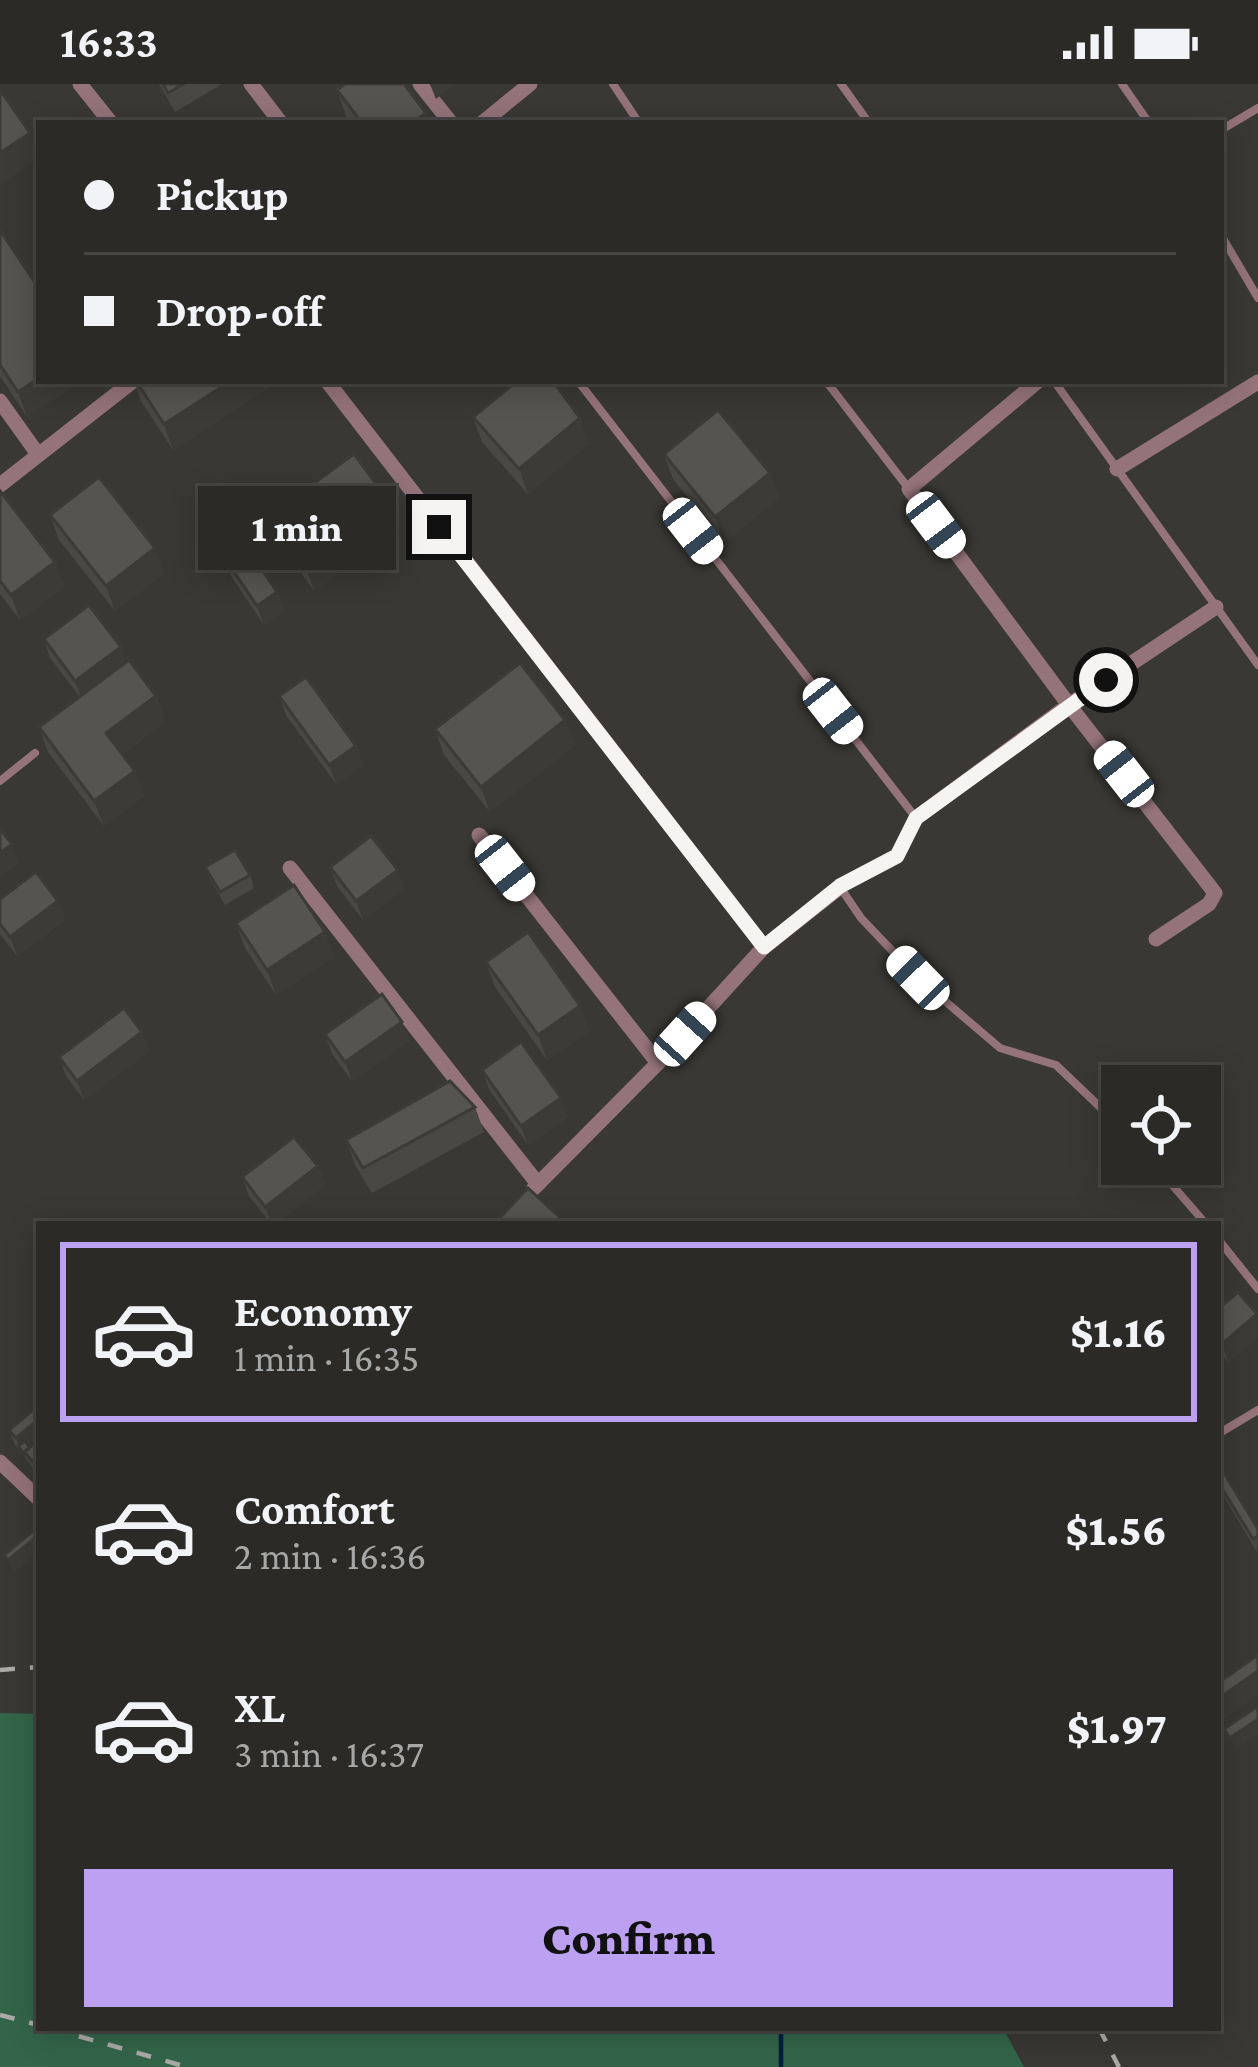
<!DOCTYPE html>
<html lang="en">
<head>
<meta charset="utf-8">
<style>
  :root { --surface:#2b2a27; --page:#33322f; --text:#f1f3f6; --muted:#a6a7a7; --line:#474644; --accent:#bca0f2 }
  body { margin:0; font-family:"Crimson Pro",serif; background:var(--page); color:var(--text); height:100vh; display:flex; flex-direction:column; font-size:45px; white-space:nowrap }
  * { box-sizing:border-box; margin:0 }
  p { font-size:39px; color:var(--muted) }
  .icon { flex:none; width:66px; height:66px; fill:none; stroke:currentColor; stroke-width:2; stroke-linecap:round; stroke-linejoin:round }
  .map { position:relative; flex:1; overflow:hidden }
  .side { position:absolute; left:36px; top:1137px; width:1185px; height:810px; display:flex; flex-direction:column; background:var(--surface); border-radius:0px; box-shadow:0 6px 30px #0003,0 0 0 3px var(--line) }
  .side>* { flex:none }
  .banner { position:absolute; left:36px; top:36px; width:1188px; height:264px; border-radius:0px; box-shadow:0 6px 30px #0003,0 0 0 3px var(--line); display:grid; align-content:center; height:264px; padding:0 48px; background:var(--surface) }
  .tools { position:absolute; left:1101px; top:981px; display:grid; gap:24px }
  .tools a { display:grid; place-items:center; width:120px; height:120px; border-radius:0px; background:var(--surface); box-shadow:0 6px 30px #0003,0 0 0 3px var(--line); font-size:60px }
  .end { position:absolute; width:54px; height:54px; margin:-27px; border:15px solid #f5f4f2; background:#111; box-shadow:0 0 0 6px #111 }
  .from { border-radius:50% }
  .bubble { position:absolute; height:84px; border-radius:0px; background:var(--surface); box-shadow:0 6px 30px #0003,0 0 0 3px var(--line); font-size:39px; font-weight:800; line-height:84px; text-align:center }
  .car { position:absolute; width:36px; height:72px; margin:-36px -18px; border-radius:15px; box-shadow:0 0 9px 3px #0007; background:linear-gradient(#fff 24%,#345 0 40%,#fff 0 76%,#345 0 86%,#fff 0) }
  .banner b { display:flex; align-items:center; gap:42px; height:114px; font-size:45px }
  .banner b+b { border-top:3px solid var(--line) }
  .banner i { width:30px; height:30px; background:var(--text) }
  ul { padding:21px 0 0; list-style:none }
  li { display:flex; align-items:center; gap:36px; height:180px; margin:0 24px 18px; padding:0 24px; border:6px solid transparent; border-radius:0px }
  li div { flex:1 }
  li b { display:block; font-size:45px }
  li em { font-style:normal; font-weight:800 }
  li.current { border-color:var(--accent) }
  li>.icon { width:108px; height:108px; stroke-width:1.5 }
  .button { display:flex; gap:24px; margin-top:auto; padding:24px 48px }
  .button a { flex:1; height:138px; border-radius:0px; background:var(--accent); color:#111; font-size:48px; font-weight:800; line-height:138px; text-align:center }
  .status { display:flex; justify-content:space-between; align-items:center; height:84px; padding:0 60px; background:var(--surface); direction:ltr }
  .status svg { height:33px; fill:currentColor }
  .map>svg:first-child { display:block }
  .grass { fill:#33654a }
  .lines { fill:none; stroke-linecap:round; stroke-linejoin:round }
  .stream { stroke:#011f42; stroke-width:4.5 }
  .service { stroke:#947379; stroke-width:8 }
  .minor { stroke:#947379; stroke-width:15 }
  .rail { stroke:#abaaa7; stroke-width:4.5; stroke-dasharray:15 15; stroke-linecap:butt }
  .wall { fill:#4a4845 }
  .shaded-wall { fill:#3c3b38 }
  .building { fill:#565450; stroke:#3c3b38; stroke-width:3 }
  .route { stroke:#f5f4f2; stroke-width:15 }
</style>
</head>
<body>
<div class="status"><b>16:33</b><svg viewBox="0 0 49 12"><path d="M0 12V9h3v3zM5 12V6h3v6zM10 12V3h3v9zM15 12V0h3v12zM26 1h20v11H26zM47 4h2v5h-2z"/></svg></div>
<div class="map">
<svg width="1258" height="1983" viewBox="0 0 1258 1983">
  <rect width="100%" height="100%" fill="#393834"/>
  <polygon class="grass" points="0,1629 39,1630 39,1944 1003,1944 1024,1983 0,1983"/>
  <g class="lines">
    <polyline class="stream" points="781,1944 781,1983"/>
    <g class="service">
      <polyline points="613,0 639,39"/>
      <polyline points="841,0 869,39"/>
      <polyline points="1122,0 1149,39"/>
      <polyline points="1221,46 1258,24"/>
      <polyline points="1221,151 1258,214"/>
      <polyline points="578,297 916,734 897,772 840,803 861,834 918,894 1000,964 1056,981 1122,1044"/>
      <polyline points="826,297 909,405"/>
      <polyline points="1054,297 1258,581"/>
      <polyline points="0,697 35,669"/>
      <polyline points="1154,1080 1206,1140"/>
      <polyline points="1218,1155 1258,1205"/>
      <polyline points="1218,1350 1258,1326"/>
    </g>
    <g class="minor">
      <polyline points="80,0 111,39"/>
      <polyline points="251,0 281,39"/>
      <polyline points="420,0 451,39"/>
      <polyline points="482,39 530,0"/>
      <polyline points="327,297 764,863 840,803"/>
      <polyline points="0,317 37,369"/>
      <polyline points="1117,385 1258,298"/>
      <polyline points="0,401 133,297"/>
      <polyline points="916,734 1069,621 909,405 1038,297"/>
      <polyline points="479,751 658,979"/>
      <polyline points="290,784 538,1100"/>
      <polyline points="1156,855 1209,820 1215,809 1069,621 1216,523"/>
      <polyline points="534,1104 658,979 764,863"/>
      <polyline points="0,1378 39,1415"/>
    </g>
    <g class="rail">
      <polyline points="0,1586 39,1583"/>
      <polyline points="0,1931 39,1941"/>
      <polyline points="50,1944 187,1983"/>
      <polyline points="1099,1944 1119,1983"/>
    </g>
  </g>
  <g class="wall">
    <polygon points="159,0 222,0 175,28"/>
    <polygon points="337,6 430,39 351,39 346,32"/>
    <polygon points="0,146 27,333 0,292"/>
    <polygon points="134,297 279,297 173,366 141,317"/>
    <polygon points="473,333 589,359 528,410 482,358"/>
    <polygon points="664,370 770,389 779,414 724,458 673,395"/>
    <polygon points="0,407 55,478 64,503 20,536 0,510"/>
    <polygon points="50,431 164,489 115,527 59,456"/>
    <polygon points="269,432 400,445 314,507 278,457"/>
    <polygon points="224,473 277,508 284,527 264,541 231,492"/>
    <polygon points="44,555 121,563 126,578 156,612 165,638 122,670 135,687 144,712 104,742 48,668 39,643 80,613 50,574"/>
    <polygon points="279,612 356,662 363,681 336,700 286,631"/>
    <polygon points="565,636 575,661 490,728 444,671 435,645"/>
    <polygon points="205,783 250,791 254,804 225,821 210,795"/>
    <polygon points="330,783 404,805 363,836 337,802"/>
    <polygon points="0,815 58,817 65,836 17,872 0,850"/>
    <polygon points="236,839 334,873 276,911 245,864"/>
    <polygon points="486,878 580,922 589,947 547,976 495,903"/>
    <polygon points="402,938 409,957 352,997 332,970 325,950"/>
    <polygon points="142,948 149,967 84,1016 66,992 59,973"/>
    <polygon points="482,986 568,1033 528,1061 489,1005"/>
    <polygon points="475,1023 484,1048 372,1109 355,1081 346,1056"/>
    <polygon points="318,1082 325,1101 275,1140 271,1140 249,1112 242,1093"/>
    <polygon points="1218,1225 1229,1279 1218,1266"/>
    <polygon points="9,1346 28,1361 39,1392 14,1359"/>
    <polygon points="1218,1379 1258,1445 1257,1468 1218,1403"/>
  </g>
  <g class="shaded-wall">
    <polygon points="430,0 456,0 436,15"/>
    <polygon points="426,29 430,39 412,39"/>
    <polygon points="30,49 39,74 0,101 0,69"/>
    <polygon points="39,294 39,297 82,297 27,333 18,308"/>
    <polygon points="231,297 279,297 173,366 164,340"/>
    <polygon points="580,334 589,359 528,410 519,385"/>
    <polygon points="770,389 779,414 724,458 715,433"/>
    <polygon points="391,420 400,445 314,507 305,482"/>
    <polygon points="155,464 164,489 115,527 106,502"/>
    <polygon points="55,478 64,503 20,536 11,511"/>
    <polygon points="277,508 284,527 264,541 257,522"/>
    <polygon points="121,563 128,582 82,616 75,597"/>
    <polygon points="156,612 165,638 116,674 106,649"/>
    <polygon points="565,636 575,661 490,728 481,703"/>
    <polygon points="356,662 363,681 336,700 329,681"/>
    <polygon points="135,687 144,712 104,742 94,717"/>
    <polygon points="12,760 19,780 0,793 0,769"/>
    <polygon points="398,786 404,805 363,836 356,817"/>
    <polygon points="58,817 65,836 17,872 10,853"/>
    <polygon points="325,848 334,873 276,911 267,886"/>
    <polygon points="580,922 589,947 547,976 538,951"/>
    <polygon points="402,938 409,957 352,997 345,978"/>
    <polygon points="142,948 149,967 84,1016 77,997"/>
    <polygon points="561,1014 568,1033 528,1061 521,1042"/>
    <polygon points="318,1082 325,1101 275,1140 272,1140 265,1123"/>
    <polygon points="1257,1230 1258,1254 1229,1279 1222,1260"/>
    <polygon points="39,1335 39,1352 22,1366 16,1354"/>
    <polygon points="39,1451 39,1467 13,1489 8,1476"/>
    <polygon points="1258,1587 1258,1611 1218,1639 1218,1615"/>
    <polygon points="1258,1635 1258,1651 1235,1666 1230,1654"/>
  </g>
  <g class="building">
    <polygon points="163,0 183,0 168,9"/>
    <polygon points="345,0 404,0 426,29 412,39 362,39 337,6"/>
    <polygon points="0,6 30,49 0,69"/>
    <polygon points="0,146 39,205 39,294 18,308 0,281"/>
    <polygon points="136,297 231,297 164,340"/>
    <polygon points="517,297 553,297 580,334 519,385 473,333"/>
    <polygon points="718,326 770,389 715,433 664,370"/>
    <polygon points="354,370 391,420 305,482 269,432"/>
    <polygon points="99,393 155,464 106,502 50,431"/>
    <polygon points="0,407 55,478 11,511 0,497"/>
    <polygon points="244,459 277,508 257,522 224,473"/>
    <polygon points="89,521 121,563 75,597 44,555"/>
    <polygon points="129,576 156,612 106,649 135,687 94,717 39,643"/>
    <polygon points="520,579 565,636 481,703 435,645"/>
    <polygon points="306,593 356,662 329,681 279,612"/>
    <polygon points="0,745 12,760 0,769"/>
    <polygon points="371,752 398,786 356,817 330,783"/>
    <polygon points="235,766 250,791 220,808 205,783"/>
    <polygon points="36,788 58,817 10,853 0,840 0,815"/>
    <polygon points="294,801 325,848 267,886 236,839"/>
    <polygon points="528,848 580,922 538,951 486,878"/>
    <polygon points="382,910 402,938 345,978 325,950"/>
    <polygon points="124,924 142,948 77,997 59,973"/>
    <polygon points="521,958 561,1014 521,1042 482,986"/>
    <polygon points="450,997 475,1023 363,1084 346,1056"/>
    <polygon points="294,1053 318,1082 265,1123 242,1093"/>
    <polygon points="528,1104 567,1140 494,1140"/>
    <polygon points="1238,1208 1257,1230 1222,1260 1218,1255 1218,1225"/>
    <polygon points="39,1321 39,1335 16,1354 9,1346"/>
    <polygon points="39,1356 39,1375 34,1379 24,1368"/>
    <polygon points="25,1357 30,1363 24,1368 25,1371 18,1362"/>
    <polygon points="1218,1379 1258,1445 1258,1452 1253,1455 1218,1398"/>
    <polygon points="39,1442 39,1451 8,1476 4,1471"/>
    <polygon points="1258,1571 1258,1587 1218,1615 1218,1599"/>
    <polygon points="1258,1622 1258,1635 1230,1654 1224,1645"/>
  </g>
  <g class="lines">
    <polyline class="route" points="439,443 764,863 840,802 897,772 916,734 1106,596"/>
  </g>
</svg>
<div class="tools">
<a><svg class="icon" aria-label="locate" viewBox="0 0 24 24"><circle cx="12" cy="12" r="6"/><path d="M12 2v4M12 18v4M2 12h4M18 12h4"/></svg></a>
</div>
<i class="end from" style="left:1106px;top:596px"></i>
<i class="end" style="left:439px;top:443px"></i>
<div class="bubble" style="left:198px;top:402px;width:198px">1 min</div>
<i class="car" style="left:936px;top:441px;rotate:143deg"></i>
<i class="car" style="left:693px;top:447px;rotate:142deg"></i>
<i class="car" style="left:833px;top:627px;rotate:142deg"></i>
<i class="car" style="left:1124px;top:690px;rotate:322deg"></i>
<i class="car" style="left:505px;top:784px;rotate:142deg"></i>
<i class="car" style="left:918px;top:894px;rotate:316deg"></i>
<i class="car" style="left:685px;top:950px;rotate:42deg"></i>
<div class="banner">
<b><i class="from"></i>Pickup</b>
<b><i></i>Drop-off</b>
</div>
<section class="side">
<ul>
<li class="current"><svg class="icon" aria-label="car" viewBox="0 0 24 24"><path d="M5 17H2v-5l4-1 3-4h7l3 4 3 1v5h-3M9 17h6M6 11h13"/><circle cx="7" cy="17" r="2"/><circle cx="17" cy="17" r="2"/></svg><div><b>Economy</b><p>1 min · 16:35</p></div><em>$1.16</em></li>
<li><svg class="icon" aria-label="car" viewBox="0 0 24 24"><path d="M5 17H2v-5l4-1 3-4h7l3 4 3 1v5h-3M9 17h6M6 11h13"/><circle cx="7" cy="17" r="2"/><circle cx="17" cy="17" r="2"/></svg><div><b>Comfort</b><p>2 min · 16:36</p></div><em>$1.56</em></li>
<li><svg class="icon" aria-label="car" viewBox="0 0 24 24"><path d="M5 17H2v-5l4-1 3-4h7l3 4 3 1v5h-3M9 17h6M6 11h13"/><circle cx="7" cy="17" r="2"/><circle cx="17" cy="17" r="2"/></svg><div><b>XL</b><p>3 min · 16:37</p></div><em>$1.97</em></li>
</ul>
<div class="button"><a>Confirm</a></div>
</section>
</div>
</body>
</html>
